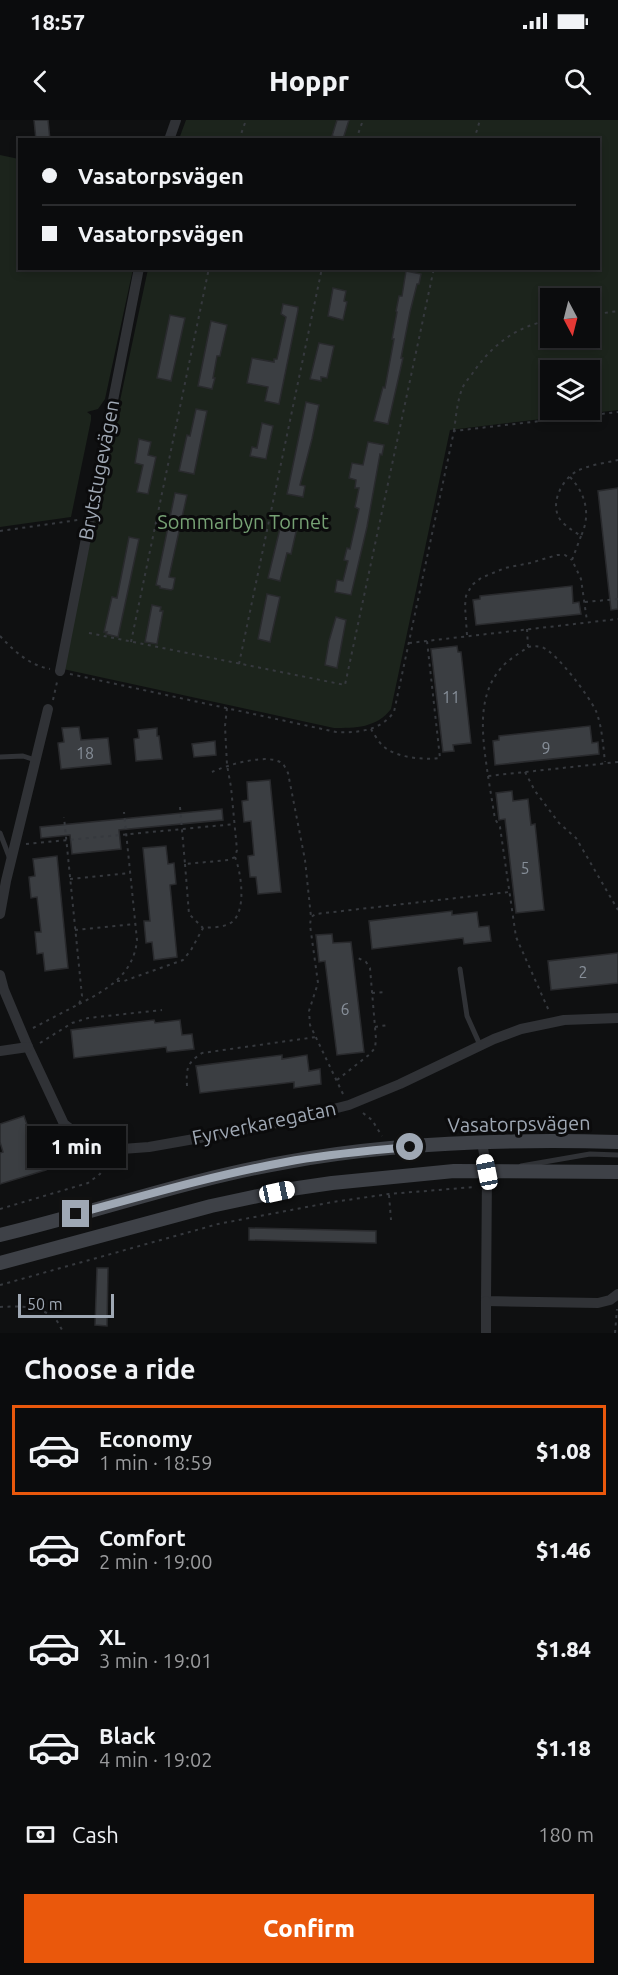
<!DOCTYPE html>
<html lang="en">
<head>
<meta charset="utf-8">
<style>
  :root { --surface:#0b0c0d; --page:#141516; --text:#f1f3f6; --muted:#9a9b9d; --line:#2b2c2e; --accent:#ea580c }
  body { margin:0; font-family:Ubuntu,sans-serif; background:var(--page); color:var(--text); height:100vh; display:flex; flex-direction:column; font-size:22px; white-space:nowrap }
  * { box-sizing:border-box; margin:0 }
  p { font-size:20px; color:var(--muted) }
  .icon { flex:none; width:33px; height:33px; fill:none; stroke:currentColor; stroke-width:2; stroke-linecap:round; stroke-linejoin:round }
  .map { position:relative; height:1213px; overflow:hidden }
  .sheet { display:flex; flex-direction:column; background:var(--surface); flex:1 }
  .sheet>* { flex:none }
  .guide { position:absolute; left:18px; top:18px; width:582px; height:132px; border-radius:0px; box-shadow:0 3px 9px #0003,0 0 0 2px var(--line); display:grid; align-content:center; height:132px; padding:0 24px; background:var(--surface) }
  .needle { width:39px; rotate:173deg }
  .fabs { position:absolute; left:540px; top:168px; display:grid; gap:12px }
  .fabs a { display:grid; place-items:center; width:60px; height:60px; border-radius:0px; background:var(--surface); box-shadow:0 3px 9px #0003,0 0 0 2px var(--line); font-size:30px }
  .scale { position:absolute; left:18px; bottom:15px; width:96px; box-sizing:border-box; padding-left:6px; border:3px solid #9fa8b4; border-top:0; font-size:16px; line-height:21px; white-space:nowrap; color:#9fa8b4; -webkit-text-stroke:4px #0b0b0c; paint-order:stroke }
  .end { position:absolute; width:27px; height:27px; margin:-14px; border:8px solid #9fa8b4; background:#111; box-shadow:0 0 0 3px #111 }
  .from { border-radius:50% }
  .bubble { position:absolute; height:42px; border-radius:0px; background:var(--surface); box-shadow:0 3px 9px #0003,0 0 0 2px var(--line); font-size:20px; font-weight:800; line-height:42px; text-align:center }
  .car { position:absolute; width:18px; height:36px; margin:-18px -9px; border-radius:8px; box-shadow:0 0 4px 2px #0007; background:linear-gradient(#fff 24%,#345 0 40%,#fff 0 76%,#345 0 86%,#fff 0) }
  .guide b { display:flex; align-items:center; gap:21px; height:57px; font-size:22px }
  .guide b+b { border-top:2px solid var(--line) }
  .guide i { width:15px; height:15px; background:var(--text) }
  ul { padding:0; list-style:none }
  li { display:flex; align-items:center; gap:18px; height:90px; margin:0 12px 9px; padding:0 12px; border:3px solid transparent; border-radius:0px }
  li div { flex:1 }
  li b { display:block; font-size:22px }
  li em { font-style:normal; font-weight:800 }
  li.active { border-color:var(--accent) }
  li>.icon { width:54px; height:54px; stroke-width:1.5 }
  h2 { padding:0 24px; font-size:27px; line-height:72px }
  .pay { display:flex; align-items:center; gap:15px; height:66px; padding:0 24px; font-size:22px }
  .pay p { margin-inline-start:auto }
  .button { display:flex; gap:12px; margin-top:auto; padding:12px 24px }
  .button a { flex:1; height:69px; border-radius:0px; background:var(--accent); color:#fff; font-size:24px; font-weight:800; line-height:69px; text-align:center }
  .status { display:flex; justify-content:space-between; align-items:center; height:42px; padding:0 30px; background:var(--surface); direction:ltr }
  .status svg { height:16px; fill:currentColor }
  header { display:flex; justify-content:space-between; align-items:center; height:78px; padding:0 24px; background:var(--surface); font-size:27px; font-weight:800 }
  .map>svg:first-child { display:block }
  .green { fill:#1c241c; fill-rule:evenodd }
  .building { fill:#3b3e42; stroke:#292a2d; stroke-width:1.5 }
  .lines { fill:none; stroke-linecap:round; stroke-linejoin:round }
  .path { stroke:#36393e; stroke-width:2; stroke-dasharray:3 4.5; stroke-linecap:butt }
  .service { stroke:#303236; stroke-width:5 }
  .minor { stroke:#303236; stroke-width:10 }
  .secondary { stroke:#3e4147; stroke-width:14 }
  .route { stroke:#9fa8b4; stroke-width:8 }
  .labels { text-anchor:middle; stroke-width:6; stroke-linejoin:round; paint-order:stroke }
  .number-label { font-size:16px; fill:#868e98 }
  .street-label { font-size:20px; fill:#9fa8b4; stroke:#0b0b0c }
  .park-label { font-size:20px; fill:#76a174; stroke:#0b0b0c }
</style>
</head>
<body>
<div class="status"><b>18:57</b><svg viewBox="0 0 49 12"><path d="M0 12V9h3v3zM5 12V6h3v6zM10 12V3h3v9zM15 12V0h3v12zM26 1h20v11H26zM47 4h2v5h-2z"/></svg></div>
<header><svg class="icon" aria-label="back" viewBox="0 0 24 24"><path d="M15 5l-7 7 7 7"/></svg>Hoppr<svg class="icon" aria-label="search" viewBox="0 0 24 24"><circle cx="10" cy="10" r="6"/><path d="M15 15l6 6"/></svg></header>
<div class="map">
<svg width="618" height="1213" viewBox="0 0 618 1213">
  <rect width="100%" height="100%" fill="#0f1011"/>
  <g class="green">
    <path d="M 186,0 L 618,0 L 618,290 L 450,310 L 391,589 C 377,608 355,608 334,608 L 63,549 L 148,149 L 598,148 L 598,20 L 179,19 ZM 550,178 L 590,178 L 590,218 L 550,218 ZM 550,250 L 590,250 L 590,290 L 550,290 Z"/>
    <polygon points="0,35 19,39 20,148 133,149 105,279 98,289 87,292 91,295 91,300 71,397 0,407"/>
  </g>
  <g class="building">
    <polygon points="34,0 48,0 50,20 36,20"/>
    <polygon points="337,0 349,0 343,19 332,16"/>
    <polygon points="406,151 421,154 419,164 417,164 410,192 401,238 403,238 388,304 374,301 383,267 385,268 394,219 392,219 397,192 396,191 399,176 402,176"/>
    <polygon points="333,168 346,171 344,181 347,182 343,200 328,196"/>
    <polygon points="283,184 298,187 298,190 279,284 265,281 268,267 247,263 252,238 274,242 274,239 277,239 286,197 281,194"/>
    <polygon points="170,195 185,198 171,261 157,258"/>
    <polygon points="211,201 227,205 220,236 217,236 213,258 215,258 212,269 198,266"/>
    <polygon points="319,223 334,226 327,258 321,257 321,261 310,259"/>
    <polygon points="306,282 319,285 312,319 300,365 305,366 303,377 287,374"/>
    <polygon points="196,289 207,291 194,354 179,351 187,315 190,316"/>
    <polygon points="262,303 273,306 266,339 250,336 252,327 257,328"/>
    <polygon points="139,319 151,322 148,335 156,337 148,374 137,372 143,345 135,343"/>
    <polygon points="368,322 384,325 382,335 380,334 367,407 351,475 335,472 337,460 343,461 348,441 344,440 347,428 350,429 359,389 355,387 359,368 355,368 356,360 349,358 352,343 363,345"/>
    <polygon points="618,368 618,489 611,490 598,371"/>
    <polygon points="175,373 187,375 169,457 175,458 173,469 171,470 160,468 160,466 156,465"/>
    <polygon points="283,396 299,399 291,434 287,433 280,461 268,458"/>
    <polygon points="129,417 139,419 118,517 106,514 107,512 104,512 112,477 117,478"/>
    <polygon points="572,466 573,483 579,482 581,494 476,505 473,480 480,479 480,476"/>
    <polygon points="267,474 280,477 270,522 258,519"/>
    <polygon points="152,485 161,487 160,491 163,491 157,524 145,522"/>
    <polygon points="336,497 346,500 337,548 325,545 329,521"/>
    <polygon points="457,526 458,532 461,532 471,623 453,625 454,631 443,632 431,529"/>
    <polygon points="590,606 592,623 598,622 599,634 495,645 493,621 499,620 499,616"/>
    <polygon points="79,607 81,620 108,618 111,644 61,649 58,623 64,622 62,608"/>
    <polygon points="157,608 157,616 159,616 162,639 136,641 134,619 139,618 138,610"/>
    <polygon points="215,621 216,635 194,637 192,624"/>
    <polygon points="270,660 281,772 258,774 256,757 250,757 248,736 254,735 251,701 244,702 242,681 248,680 247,662"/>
    <polygon points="512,671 513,681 528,679 531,705 535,704 544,790 516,793 505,699 499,700 496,673"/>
    <polygon points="222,689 223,700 119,710 121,729 72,734 70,715 41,718 40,707"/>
    <polygon points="166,726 168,744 174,743 176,764 170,765 177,837 154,840 152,822 146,823 144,801 150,801 143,728"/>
    <polygon points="57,736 68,848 45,851 43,833 37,834 35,812 41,812 37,777 31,778 29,757 35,756 33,739"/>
    <polygon points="452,791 452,795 477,792 479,807 489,806 491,821 464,824 463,818 372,829 369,801"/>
    <polygon points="332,814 333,823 351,822 364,932 337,935 325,841 319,842 316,815"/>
    <polygon points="618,833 618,863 551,870 548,841"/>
    <polygon points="154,900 155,903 180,900 182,915 192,914 194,929 167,932 166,927 74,938 71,910"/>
    <polygon points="282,935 282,939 307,935 309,951 320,949 321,964 294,968 294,962 200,973 196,946"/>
    <polygon points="24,996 33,1022 37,1021 46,1050 0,1064 0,1033 3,1032 0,1022 0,1004"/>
    <polygon points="249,1108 376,1111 376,1123 249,1120"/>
    <polygon points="97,1148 108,1148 107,1206 95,1205"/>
  </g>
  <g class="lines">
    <g class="path">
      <polyline points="239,20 246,0"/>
      <polyline points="356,20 363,0"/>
      <polyline points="474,20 480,0"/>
      <polyline points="590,195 618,191"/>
      <path d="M 454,311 C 456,297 457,282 462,269 C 464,264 468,259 472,254 C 492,225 515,207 550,200"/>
      <path d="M 570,357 C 586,374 591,395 581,416 C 575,412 568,408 562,402 C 548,386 561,360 577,351 C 589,345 605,343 618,340"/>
      <polyline points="0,411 78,400"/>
      <polyline points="581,416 572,440 581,459 587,501"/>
      <polyline points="585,482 618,479"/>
      <path d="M 527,509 L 528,527 C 520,533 509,539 502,547 C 475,577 483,620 488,656 L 618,642"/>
      <polyline points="89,513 345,565 434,148"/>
      <polyline points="467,515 465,486 466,476 472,465 481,458 505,448 530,443 557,435 565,435 572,440"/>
      <path d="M 0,516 C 14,531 29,545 50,549"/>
      <polyline points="131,522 209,148"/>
      <polyline points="409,523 618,499"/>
      <path d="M 528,527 C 533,526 537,526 542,527 C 557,533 589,576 596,591 C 602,606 603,625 605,642"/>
      <polyline points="239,544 322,148"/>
      <path d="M 70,554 L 336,612 C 358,613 380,611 394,592 L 454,311 L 618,292"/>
      <polyline points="53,580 57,562"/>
      <path d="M 371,609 C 374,614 378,621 382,625 C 395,638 423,640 440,638 L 427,521"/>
      <path d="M 212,652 C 227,645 269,632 283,644 C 284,645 287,651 288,653 L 305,740 L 311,797"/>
      <polyline points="525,652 535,671 559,703 576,718 618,790"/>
      <polyline points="488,656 495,699 500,707 516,817 549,891"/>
      <polyline points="180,687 185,744 229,740 235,737 237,730 231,667 227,645 225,606 227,588"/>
      <polyline points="26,724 235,704"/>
      <path d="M 185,744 L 189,794 L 203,808 C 212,807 224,808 232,802 C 247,790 241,752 235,737"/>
      <polyline points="70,759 130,753"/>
      <polyline points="75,810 135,804"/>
      <polyline points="117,861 124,861 183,840 191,830 203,808"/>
      <polyline points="372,873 385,872"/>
      <path d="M 79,884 C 107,870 134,854 137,820 L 124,692"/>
      <polyline points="375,907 388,905"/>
      <polyline points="33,908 79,884 82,876 64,697"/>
      <polyline points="40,923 72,903 88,898 162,890"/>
      <polyline points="337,960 370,934 375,928 376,919 370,848 366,842 358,838"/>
      <path d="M 187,966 C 186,948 187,943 202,933 L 316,917"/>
      <polyline points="343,974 310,905 309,891 318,863 310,805 311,797 316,794 509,772"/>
      <polyline points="363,993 372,1000 382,1016"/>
      <polyline points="389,1075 391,1100"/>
      <polyline points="0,1089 88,1063 100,1054 108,1039"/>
      <polyline points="0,1165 218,1104 333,1082 389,1074 474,1067"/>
      <path d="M 0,1187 C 20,1186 41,1185 56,1200 C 59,1203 61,1209 64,1213"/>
      <polyline points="615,1213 617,1189"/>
    </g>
    <g class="service">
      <polyline points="0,637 23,636 35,640"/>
      <polyline points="0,713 10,739"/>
      <polyline points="460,849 467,896 480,925"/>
      <polyline points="521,1046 590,1034 618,1035"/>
    </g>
    <g class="minor">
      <polyline points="169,20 176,0"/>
      <polyline points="60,551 139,148"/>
      <polyline points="0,794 6,761 48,589"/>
      <polyline points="0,855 4,870 28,927 64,1004 82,1018 107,1027 122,1029 149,1027 228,1013 286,1001 349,985 400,964 494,919 521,909 564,900 618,898"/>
      <polyline points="0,931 28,927"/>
      <polyline points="482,1022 487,1052 486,1181 598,1183 610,1180 618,1174"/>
      <polyline points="486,1213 486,1181"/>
    </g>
    <g class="secondary">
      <path d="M 0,1115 C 96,1092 189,1059 287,1042 C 395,1022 508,1019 618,1022"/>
      <polyline points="0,1143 211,1086 291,1069 332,1063 454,1051 618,1052"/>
    </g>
  </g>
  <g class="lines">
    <path class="route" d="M 76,1094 C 146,1075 215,1055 286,1042 C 327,1034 368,1031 410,1027"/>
  </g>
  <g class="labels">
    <g class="number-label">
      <text x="451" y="583">11</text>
      <text x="546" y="634">9</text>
      <text x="85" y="639">18</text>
      <text x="525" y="754">5</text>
      <text x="583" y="858">2</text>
      <text x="345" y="895">6</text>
    </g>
    <g class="street-label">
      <text transform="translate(99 350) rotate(-79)" y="7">Brytstugevägen</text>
      <text transform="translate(264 1003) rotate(-12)" y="7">Fyrverkaregatan</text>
      <text transform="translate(519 1004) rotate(-1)" y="7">Vasatorpsvägen</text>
    </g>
    <g class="park-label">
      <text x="243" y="409">Sommarbyn Tornet</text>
    </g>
  </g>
</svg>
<div class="fabs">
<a><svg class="needle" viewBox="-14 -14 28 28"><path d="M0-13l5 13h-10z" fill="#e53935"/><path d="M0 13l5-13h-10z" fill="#9a9b9d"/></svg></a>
<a><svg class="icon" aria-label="layers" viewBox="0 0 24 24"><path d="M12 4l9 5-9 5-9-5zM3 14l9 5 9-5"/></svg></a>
</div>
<div class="scale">50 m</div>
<i class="end from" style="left:410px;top:1027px"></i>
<i class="end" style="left:76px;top:1094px"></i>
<div class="bubble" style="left:27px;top:1006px;width:99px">1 min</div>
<i class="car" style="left:487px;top:1052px;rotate:349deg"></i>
<i class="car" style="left:277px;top:1072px;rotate:78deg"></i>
<div class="guide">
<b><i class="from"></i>Vasatorpsvägen</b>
<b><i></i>Vasatorpsvägen</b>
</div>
</div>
<section class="sheet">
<h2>Choose a ride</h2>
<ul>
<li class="active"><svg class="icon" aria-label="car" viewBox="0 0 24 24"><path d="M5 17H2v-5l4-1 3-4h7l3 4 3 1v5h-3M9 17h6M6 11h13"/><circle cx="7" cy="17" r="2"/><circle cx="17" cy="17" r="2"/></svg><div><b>Economy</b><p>1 min · 18:59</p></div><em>$1.08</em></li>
<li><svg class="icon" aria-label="car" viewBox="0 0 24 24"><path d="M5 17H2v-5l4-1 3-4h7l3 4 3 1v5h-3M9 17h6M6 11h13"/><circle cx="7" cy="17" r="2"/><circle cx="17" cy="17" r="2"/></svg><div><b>Comfort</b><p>2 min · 19:00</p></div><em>$1.46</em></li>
<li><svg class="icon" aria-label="car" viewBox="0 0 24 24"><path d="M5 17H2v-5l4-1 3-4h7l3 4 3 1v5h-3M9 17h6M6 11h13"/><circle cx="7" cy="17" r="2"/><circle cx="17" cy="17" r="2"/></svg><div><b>XL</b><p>3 min · 19:01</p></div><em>$1.84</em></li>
<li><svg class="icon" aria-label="car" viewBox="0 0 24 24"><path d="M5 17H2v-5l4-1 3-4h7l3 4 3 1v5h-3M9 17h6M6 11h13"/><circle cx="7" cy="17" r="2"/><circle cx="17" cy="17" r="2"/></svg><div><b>Black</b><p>4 min · 19:02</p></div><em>$1.18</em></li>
</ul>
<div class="pay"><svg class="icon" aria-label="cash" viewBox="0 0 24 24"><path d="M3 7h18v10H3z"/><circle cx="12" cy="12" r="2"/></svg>Cash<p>180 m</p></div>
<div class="button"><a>Confirm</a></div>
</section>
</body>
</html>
